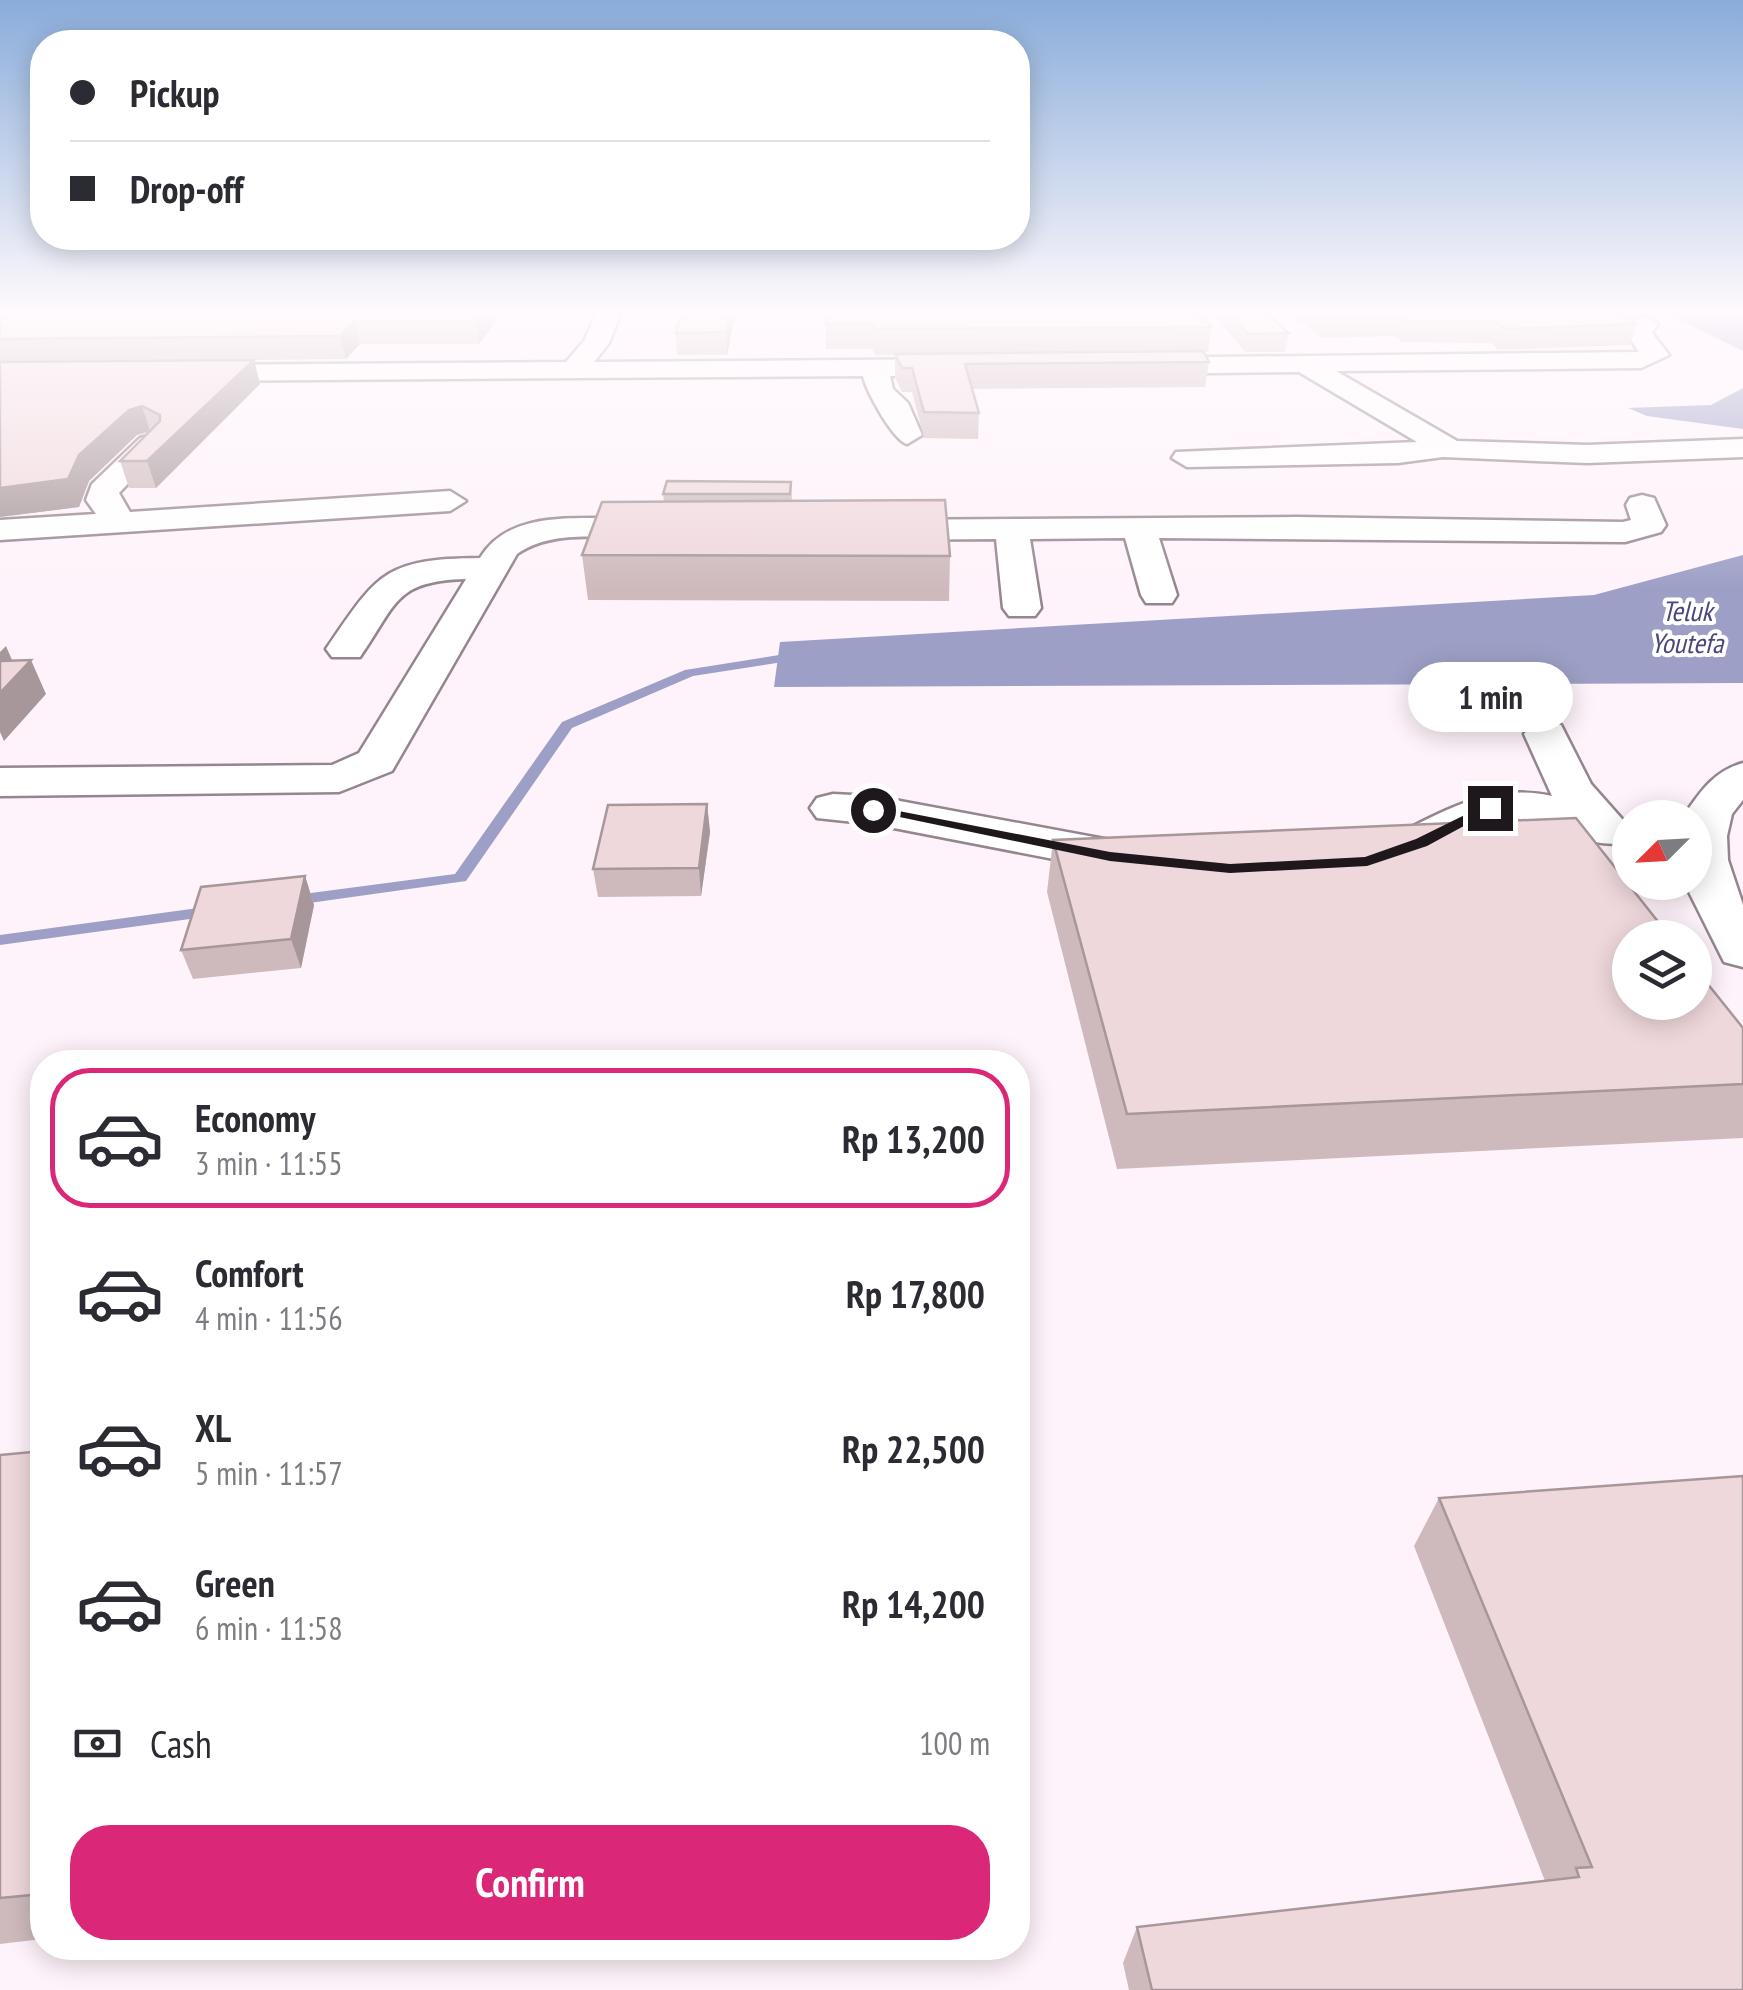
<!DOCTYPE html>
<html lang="en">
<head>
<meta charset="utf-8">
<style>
  :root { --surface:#fff; --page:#f7f7f7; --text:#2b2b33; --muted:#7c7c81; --line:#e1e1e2; --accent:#db2777 }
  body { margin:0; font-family:"PT Sans Narrow",sans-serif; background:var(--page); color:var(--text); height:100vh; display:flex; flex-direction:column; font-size:38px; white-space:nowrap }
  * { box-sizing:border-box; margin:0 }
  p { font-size:32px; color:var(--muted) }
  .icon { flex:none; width:55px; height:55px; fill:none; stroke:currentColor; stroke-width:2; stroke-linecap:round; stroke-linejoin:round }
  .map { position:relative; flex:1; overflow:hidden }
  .side { position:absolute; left:30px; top:1050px; width:1000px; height:910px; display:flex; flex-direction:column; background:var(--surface); border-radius:40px; box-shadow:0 5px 25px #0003 }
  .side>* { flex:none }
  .hud { position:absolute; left:30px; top:30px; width:1000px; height:220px; border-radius:40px; box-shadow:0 5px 25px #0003; display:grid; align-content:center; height:220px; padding:0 40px; background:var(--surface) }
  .needle { width:65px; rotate:246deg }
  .fabs { position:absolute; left:1612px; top:800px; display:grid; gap:20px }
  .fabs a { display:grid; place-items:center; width:100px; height:100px; border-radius:50%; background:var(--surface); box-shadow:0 5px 25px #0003; font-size:50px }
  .end { position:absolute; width:45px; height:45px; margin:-22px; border:12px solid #1e171b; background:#fff; box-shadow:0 0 0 5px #fff }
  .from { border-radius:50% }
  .bubble { position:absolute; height:70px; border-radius:35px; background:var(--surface); box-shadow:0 5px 25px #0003; font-size:32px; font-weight:800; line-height:70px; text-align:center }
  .hud b { display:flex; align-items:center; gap:35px; height:95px; font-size:38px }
  .hud b+b { border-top:2px solid var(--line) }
  .hud i { width:25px; height:25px; background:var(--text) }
  ul { padding:18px 0 0; list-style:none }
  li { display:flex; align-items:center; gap:30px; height:140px; margin:0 20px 15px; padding:0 20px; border:5px solid transparent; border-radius:40px }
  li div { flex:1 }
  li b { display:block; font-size:38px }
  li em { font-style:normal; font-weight:800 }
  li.selected { border-color:var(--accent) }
  li>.icon { width:90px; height:90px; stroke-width:1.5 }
  .pay { display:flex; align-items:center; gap:25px; height:110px; padding:0 40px; font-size:38px }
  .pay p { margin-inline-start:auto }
  .cta { display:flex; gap:20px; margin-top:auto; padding:20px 40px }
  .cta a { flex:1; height:115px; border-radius:40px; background:var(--accent); color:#fff; font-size:40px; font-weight:800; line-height:115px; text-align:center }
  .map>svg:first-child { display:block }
  .water { fill:#9d9fc6 }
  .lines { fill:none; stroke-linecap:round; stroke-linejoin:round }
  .stream { fill:#9d9fc6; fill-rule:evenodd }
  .minor-casing { stroke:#95858f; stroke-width:5 }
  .minor { fill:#fff; fill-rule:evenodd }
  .wall { fill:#cebabd }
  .shaded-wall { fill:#a7979a }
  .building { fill:#efd8dc; stroke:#a7979a; stroke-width:2.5 }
  .route { fill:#1e171b }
  .labels { text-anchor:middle; stroke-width:8; stroke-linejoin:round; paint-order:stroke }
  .far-water-label { font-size:28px; font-style:italic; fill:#48477c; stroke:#fff }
</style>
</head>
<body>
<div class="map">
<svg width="1743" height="1990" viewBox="0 0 1743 1990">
  <rect width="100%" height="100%" fill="#fef3fa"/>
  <g class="water">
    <polygon points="1673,310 1743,310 1743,351 1671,316"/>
    <polygon points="1743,388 1743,429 1647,416 1628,408 1711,405"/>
    <polygon points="1743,555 1743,683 774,687 780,642 1594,595"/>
  </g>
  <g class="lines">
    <g class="stream">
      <polygon points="798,652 804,656 802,659 693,676 572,728 466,881 288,906 280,901 288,896 455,874 562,722 685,670"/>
      <polygon points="213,906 221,911 219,915 0,945 0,935"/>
    </g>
    <defs>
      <g id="minor">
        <path d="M 598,310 L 622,310 L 609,343 L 594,362 L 967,359 L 980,367 L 967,375 L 890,376 L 893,389 L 908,403 L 922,435 L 907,444 C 893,440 866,391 863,376 L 183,381 L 170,373 L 183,365 L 566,362 L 584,341 Z"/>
        <polygon points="1646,317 1658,324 1652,333 1669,355 1641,368 1336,371 1457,441 1587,445 1743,439 1743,457 1587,463 1443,457 1398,463 1187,467 1172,458 1176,452 1417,442 1299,372 1133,374 1120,366 1133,358 1639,352 1627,334 1637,319"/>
        <polygon points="151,435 166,444 119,493 130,512 450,491 466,501 450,511 0,540 0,520 96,514 86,500 92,484 140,438"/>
        <polygon points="1642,495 1654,498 1666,525 1661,532 1625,542 1159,538 1177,595 1172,603 1146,603 1141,595 1125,538 1030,539 1041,608 1035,616 1009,616 1003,608 996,539 871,540 859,537 854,530 859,523 871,520 1298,517 1623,522 1631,520 1626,505 1630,498"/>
        <path d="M 603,518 L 677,524 L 682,531 L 677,538 L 665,541 C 619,540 557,526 517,554 L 392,771 L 339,792 L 0,796 L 0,768 L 332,765 L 359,753 L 466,579 C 394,581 397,604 360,657 L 332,657 L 326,649 C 378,573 384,559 480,558 C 505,516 559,518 603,518 Z"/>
        <path d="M 1546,721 L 1561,725 L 1591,784 L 1630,828 L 1626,842 C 1586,852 1548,815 1505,819 C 1457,824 1424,878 1374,865 L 1367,855 L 1374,845 C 1435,818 1482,781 1552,796 L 1524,734 L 1531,725 Z"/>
        <path d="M 1743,763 L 1743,800 L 1732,814 L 1727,836 L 1728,860 L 1743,905 L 1743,967 L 1724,962 L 1684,882 L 1695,882 L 1695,818 L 1685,814 C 1701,791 1714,771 1743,763 Z"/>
        <polygon points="833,794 873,796 1126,843 1143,848 1150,858 1143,868 1126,873 873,824 817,818 810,808 817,798"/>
      </g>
    </defs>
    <use href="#minor" class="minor-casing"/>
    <use href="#minor" class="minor"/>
  </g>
  <g class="wall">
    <polygon points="0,310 503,310 479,344 360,344 346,359 254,360 260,384 156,488 129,488 120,461 149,432 137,435 89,481 79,507 0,517"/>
    <polygon points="736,310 727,355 677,355 676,333"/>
    <polygon points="826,310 1211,327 1208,352 1203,352 1209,362 1205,387 972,389 979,413 978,439 924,438 912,392 902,392 895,378 895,355 875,355 873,349 826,349"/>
    <polygon points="1214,310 1263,310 1289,333 1285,352 1245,352 1214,314"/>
    <polygon points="1285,310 1614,310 1637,324 1630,345 1498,350 1491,343 1402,342 1394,336 1322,338"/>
    <polygon points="791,482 792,501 950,556 949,601 588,600 582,555 664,501 663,494"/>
    <polygon points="707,804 710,832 701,896 598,897 593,869"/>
    <polygon points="1053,840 1743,1028 1743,1138 1117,1169 1047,892"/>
    <polygon points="305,876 314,905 301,968 193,979 181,950"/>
    <polygon points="42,1451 42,1939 0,1944 0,1455"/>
    <polygon points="1439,1498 1743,1990 1129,1990 1123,1963 1137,1927 1545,1881 1414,1546"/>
  </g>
  <g class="shaded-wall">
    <polygon points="483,310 503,310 479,344 475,321"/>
    <polygon points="730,310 736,310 727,355 726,332"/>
    <polygon points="354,321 360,344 346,359 340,336"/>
    <polygon points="254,360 260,384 156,488 147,461"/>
    <polygon points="142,406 150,431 137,435 89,481 79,507 0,517 0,488 79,455 129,410"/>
    <polygon points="6,646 18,674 31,660 46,694 4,741 0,732 0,652"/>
    <polygon points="707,804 710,832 701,896 699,868"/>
    <polygon points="305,876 314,905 301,968 291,939"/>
  </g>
  <g class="building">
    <polygon points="0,310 483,310 475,321 354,321 340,336 0,339"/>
    <polygon points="682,310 730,310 726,332 676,333"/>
    <polygon points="826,310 1196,310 1211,327 875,329 873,324 826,324"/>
    <polygon points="1228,310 1263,310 1289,333 1248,334"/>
    <polygon points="1316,310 1614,310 1637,324 1504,329 1497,322 1406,322 1399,316 1326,318"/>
    <polygon points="1203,351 1209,362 965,364 979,413 924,412 912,368 902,368 895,354"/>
    <polygon points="254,360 147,461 120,461 160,421 160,415 142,406 129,410 79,455 68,479 0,488 0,362"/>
    <polygon points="667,481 791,482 790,494 663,494"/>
    <polygon points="945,500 950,556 582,555 602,502"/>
    <polygon points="31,660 0,693 0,661"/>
    <polygon points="707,804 699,868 593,869 608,805"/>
    <polygon points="1576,818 1671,938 1630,938 1630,1002 1695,1002 1695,968 1743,1028 1743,1084 1127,1114 1053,840"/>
    <polygon points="305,876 291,939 181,950 201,887"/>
    <polygon points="42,1451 42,1894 0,1898 0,1455"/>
    <polygon points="1743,1476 1743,1990 1152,1990 1137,1927 1579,1877 1576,1868 1592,1867 1439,1498"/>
  </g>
  <linearGradient id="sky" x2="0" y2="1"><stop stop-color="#8aacda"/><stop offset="0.53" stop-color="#fffafd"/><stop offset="1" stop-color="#fffafd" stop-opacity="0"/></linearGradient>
  <rect width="1743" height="589" fill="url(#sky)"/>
  <polygon class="route" points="1485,805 1497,808 1427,846 1367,866 1230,873 1110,861 866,810 873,806 1110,852 1230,864 1365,857 1416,839"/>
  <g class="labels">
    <g class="far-water-label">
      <text x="1687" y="621">Teluk<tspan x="1687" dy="32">Youtefa</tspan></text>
    </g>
  </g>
</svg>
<div class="fabs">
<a><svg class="needle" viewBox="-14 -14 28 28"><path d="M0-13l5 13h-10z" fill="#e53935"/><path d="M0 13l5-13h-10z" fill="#7c7c81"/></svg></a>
<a><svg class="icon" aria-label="layers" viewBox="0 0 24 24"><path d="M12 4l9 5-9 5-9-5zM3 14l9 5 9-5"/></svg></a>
</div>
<i class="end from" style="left:873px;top:810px"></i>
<i class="end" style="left:1490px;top:808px"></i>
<div class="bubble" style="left:1408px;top:662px;width:165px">1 min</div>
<div class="hud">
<b><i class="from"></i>Pickup</b>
<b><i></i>Drop-off</b>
</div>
<section class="side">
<ul>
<li class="selected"><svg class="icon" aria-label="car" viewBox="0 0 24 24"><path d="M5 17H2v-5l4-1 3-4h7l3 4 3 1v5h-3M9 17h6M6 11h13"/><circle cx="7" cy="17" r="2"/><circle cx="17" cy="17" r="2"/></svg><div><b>Economy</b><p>3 min · 11:55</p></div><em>Rp 13,200</em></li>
<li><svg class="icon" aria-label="car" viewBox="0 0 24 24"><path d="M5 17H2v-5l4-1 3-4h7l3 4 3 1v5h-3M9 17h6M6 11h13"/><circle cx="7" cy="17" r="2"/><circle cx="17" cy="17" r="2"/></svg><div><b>Comfort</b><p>4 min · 11:56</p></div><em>Rp 17,800</em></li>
<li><svg class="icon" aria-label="car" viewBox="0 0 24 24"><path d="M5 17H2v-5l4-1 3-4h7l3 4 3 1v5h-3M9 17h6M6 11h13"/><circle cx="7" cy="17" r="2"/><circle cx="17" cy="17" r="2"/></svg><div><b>XL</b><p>5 min · 11:57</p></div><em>Rp 22,500</em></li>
<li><svg class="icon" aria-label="car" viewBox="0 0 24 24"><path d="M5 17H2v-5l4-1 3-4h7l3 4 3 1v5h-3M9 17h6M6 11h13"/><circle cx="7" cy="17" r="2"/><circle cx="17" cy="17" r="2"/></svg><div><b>Green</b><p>6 min · 11:58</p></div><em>Rp 14,200</em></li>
</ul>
<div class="pay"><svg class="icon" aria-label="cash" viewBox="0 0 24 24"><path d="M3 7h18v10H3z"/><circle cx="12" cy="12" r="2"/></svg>Cash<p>100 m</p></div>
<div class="cta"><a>Confirm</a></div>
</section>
</div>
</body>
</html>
